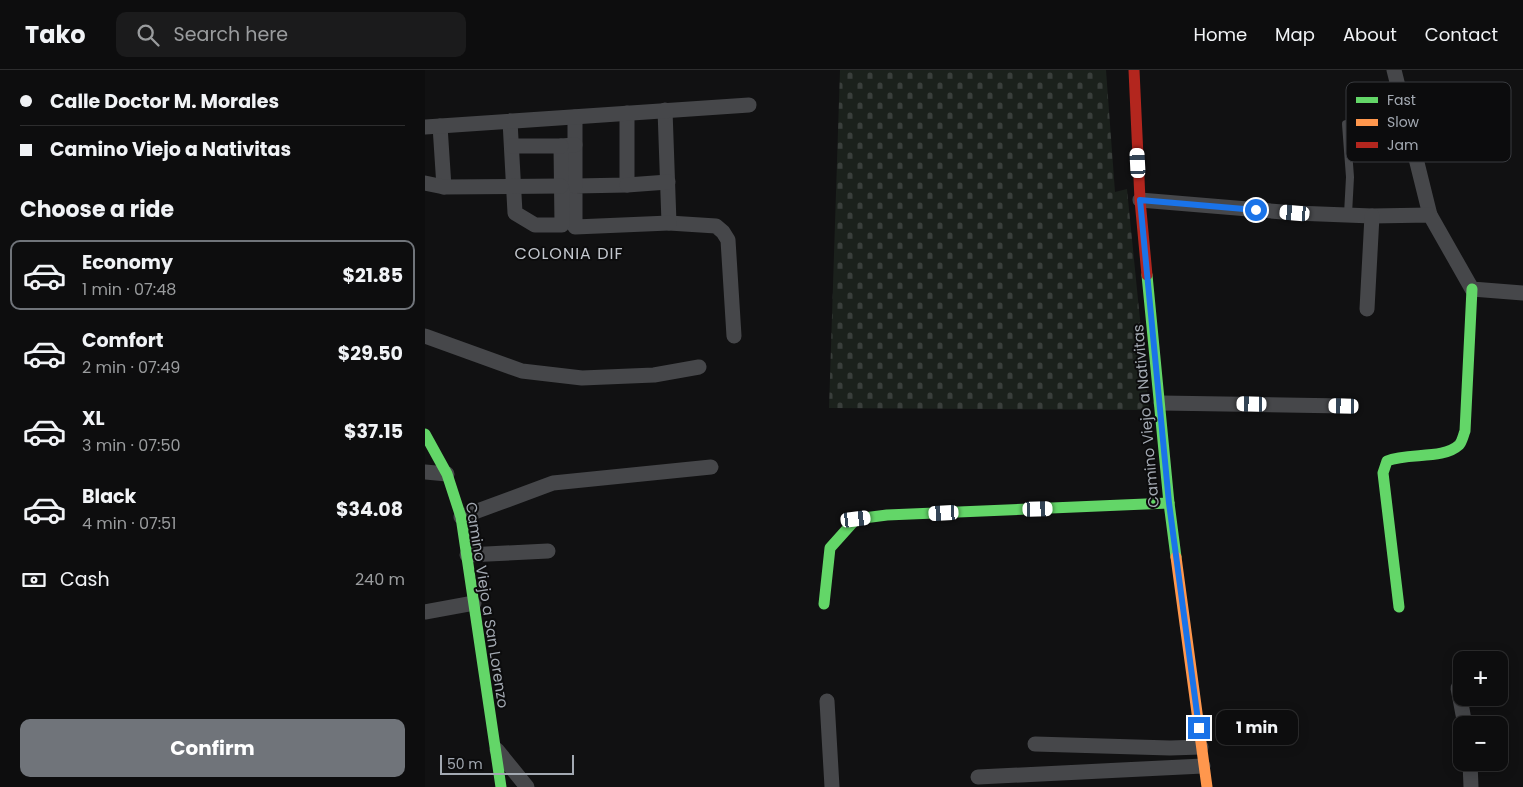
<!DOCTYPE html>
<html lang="en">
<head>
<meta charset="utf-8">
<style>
  :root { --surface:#0d0d0e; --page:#1b1b1c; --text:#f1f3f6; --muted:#9a9c9e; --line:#2d2d2e; --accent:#70747a }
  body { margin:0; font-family:Poppins,sans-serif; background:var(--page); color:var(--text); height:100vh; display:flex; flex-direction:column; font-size:19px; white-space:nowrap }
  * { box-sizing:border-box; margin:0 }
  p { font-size:16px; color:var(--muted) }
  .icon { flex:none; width:28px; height:28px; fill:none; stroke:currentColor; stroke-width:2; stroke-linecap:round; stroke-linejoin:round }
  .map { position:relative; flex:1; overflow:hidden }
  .panel { display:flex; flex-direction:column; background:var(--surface); width:425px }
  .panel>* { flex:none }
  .hud { display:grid; align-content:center; height:110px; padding:0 20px; background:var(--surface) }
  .controls { position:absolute; left:1028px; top:581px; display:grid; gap:10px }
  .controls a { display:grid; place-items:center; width:55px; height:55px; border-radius:10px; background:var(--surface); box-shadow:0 2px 12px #0003,0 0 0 1px var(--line); font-size:25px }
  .scale { position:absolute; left:15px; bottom:12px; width:134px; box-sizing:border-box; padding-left:5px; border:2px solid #a3a9b2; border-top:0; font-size:14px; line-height:18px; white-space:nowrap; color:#a3a9b2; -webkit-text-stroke:4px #0c0c0d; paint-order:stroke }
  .end { position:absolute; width:22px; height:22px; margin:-11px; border:6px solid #1a73e8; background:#fff; box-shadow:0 0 0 2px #fff }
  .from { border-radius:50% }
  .bubble { position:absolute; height:35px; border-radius:10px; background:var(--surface); box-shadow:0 2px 12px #0003,0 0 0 1px var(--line); font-size:16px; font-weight:700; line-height:35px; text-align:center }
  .car { position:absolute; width:15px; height:30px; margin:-15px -8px; border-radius:6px; box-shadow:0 0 4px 1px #0007; background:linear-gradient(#fff 24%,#345 0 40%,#fff 0 76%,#345 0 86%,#fff 0) }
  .hud b { display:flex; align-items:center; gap:18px; height:48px; font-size:19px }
  .hud b+b { border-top:1px solid var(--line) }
  .hud i { width:12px; height:12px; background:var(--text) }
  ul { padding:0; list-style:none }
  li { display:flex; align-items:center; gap:15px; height:70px; margin:0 10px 8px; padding:0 10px; border:2px solid transparent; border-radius:10px }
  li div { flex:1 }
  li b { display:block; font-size:19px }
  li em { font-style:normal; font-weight:700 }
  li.selected { border-color:var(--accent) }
  li>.icon { width:45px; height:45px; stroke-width:1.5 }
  h2 { padding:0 20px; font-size:22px; line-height:60px }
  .pay { display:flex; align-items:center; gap:12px; height:55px; padding:0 20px; font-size:19px }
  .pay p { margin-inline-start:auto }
  .button { display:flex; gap:10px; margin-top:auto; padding:10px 20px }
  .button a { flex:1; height:58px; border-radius:10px; background:var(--accent); color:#fff; font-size:20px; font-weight:700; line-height:58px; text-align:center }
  header { display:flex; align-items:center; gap:30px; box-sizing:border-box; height:70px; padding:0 25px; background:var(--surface); border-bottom:1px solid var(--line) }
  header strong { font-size:24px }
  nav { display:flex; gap:28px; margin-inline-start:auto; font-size:18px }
  .search { width:350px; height:45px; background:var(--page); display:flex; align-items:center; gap:12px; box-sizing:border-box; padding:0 18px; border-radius:10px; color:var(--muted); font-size:19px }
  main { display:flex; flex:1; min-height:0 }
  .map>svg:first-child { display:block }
  .cemetery { fill:url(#cemetery-stones) }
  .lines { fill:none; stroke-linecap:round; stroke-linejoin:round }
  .lane { stroke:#46474a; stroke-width:8 }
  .street { stroke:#46474a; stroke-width:15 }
  .fast { stroke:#63d668; stroke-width:11 }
  .slow { stroke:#ff974d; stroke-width:11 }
  .jam { stroke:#b3261e; stroke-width:11 }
  .route { stroke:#1a73e8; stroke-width:6 }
  .labels { text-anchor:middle; stroke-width:4; stroke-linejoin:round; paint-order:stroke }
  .street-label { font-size:15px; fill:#a3a9b2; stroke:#0c0c0d }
  .neighbourhood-label { font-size:16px; letter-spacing:1px; fill:#c3c7ce; stroke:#0c0c0d }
  .key { fill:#0c0c0d; stroke:#393b3f; stroke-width:1 }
  .key-label { font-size:14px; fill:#a3a9b2 }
</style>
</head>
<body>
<header>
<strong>Tako</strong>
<div class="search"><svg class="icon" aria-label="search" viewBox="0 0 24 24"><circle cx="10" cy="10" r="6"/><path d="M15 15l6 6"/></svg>Search here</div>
<nav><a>Home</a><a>Map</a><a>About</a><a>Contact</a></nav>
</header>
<main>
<section class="panel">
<div class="hud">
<b><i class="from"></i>Calle Doctor M. Morales</b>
<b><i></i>Camino Viejo a Nativitas</b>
</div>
<h2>Choose a ride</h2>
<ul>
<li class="selected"><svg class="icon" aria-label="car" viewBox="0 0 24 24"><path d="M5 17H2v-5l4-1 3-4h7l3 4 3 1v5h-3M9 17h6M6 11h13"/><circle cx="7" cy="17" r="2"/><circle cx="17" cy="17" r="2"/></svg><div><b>Economy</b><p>1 min · 07:48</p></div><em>$21.85</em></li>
<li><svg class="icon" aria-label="car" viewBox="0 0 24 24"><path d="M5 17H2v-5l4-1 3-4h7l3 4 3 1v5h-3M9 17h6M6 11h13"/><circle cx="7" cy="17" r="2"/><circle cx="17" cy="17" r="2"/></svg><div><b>Comfort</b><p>2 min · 07:49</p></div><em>$29.50</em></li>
<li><svg class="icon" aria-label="car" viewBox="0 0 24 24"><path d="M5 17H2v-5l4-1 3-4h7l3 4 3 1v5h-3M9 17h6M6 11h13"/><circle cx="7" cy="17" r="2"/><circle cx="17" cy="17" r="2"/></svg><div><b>XL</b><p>3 min · 07:50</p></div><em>$37.15</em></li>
<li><svg class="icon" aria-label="car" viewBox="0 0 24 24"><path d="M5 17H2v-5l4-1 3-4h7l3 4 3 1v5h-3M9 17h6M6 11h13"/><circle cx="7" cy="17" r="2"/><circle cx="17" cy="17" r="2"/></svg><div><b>Black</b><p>4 min · 07:51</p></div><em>$34.08</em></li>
</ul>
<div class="pay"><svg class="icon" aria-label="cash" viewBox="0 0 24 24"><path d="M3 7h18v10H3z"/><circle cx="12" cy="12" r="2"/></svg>Cash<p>240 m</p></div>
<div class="button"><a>Confirm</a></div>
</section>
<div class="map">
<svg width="1098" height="717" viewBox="0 0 1098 717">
  <defs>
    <pattern id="cemetery-stones" width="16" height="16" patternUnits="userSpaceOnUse" patternTransform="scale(1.25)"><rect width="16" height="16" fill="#1b211c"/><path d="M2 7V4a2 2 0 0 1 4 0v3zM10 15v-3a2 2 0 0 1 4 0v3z" fill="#393e3b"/></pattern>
  </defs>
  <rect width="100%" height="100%" fill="#111112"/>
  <polygon class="cemetery" points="415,0 681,0 690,122 702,119 724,340 404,338"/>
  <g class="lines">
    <polyline class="lane" points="921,54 925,107 923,144"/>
    <g class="street">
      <polyline points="969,0 1005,145"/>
      <polyline points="240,40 244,153 291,156 298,162 303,170 309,266"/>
      <polyline points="202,43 202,115 150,116 150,157 244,153"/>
      <polyline points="150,47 150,116"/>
      <polyline points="85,51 90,143 110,155 137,155 136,76 150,75"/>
      <polyline points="15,56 19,117"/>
      <polyline points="0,57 324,35"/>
      <polyline points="87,76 136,76"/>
      <polyline points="0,113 19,117 136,116"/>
      <polyline points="202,115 243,112"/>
      <polyline points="715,130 870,143 947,146 1005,145 1047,219 1098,223"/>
      <polyline points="942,239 947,146"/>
      <polyline points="0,266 97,301 157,308 229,305 274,297"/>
      <polyline points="736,333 919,336"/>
      <polyline points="0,402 22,404"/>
      <polyline points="36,447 128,413 286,397"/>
      <polyline points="42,485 123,481"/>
      <polyline points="0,542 49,533"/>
      <polyline points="1033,618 1040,655"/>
      <polyline points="402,631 407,717"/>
      <polyline points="610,674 745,678 776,677"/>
      <polyline points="72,680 102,717"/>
      <polyline points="1045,692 1046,717"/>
      <polyline points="553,707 778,696"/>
    </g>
    <g class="fast">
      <polyline points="722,205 744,433 751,487"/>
      <polyline points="0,364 22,404 36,447 76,717"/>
      <polyline points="399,534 405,478 431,449 462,445 744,433"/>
      <path d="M 974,537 L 958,403 L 962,391 C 983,382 1018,390 1034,375 C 1037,372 1038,366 1040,361 L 1047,219"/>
    </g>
    <polyline class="slow" points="751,487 782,717"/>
    <polyline class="jam" points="709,0 715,130 722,205"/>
  </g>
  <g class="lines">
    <polyline class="route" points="774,658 744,433 715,130 831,140"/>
  </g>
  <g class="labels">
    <g class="street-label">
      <text transform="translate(721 346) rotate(-95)" y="5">Camino Viejo a Nativitas</text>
      <text transform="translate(62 535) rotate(81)" y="5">Camino Viejo a San Lorenzo</text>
    </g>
    <g class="neighbourhood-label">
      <text x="144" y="189">COLONIA DIF</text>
    </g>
  </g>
  <rect x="921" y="12" width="165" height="80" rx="8" class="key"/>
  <rect x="931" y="27" width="22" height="6" fill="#63d668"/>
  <rect x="931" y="49" width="22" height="7" fill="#ff974d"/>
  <rect x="931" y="72" width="22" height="6" fill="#b3261e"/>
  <g class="key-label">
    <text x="962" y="35">Fast</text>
    <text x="962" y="57">Slow</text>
    <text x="962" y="80">Jam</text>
  </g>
</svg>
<div class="controls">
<a>+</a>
<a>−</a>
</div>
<div class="scale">50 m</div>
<i class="end from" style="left:831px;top:140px"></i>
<i class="end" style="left:774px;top:658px"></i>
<div class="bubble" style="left:791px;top:640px;width:82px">1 min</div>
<i class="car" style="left:713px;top:93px;rotate:357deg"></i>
<i class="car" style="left:870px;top:143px;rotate:275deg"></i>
<i class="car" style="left:827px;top:334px;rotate:271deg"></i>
<i class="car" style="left:919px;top:336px;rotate:271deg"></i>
<i class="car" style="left:613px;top:439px;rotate:88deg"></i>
<i class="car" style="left:519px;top:443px;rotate:267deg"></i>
<i class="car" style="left:431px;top:449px;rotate:83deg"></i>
</div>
</main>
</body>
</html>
